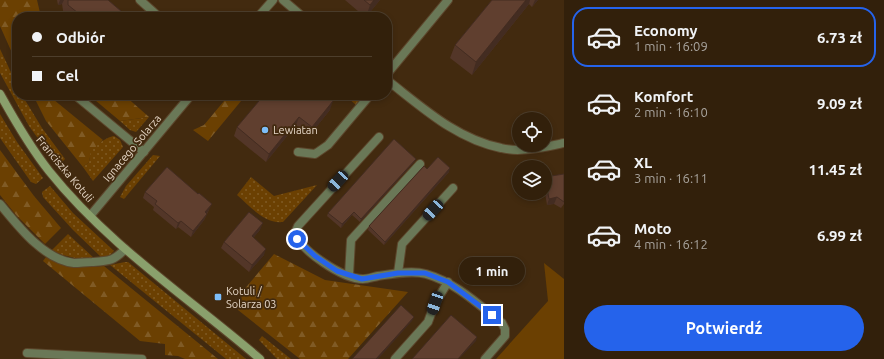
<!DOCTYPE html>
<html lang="pl">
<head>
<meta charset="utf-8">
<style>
  :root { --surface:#32200b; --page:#3d2d19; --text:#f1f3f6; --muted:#a8a39d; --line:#4d3e2c; --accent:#2563eb }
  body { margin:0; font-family:Ubuntu,sans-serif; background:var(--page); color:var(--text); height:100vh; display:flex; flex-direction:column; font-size:15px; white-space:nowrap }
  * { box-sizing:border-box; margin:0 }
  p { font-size:13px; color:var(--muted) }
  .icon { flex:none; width:22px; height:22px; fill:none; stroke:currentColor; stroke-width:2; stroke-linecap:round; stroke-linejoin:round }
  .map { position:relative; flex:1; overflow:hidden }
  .drawer { display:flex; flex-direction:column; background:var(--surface); width:320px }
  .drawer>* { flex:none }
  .guide { position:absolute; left:12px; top:12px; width:380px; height:88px; border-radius:16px; box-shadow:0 2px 6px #0003,0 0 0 1px var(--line); display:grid; align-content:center; height:88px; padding:0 20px; background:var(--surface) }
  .tools { position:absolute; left:512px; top:112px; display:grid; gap:8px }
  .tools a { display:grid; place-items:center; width:40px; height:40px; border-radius:50%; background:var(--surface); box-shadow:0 2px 6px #0003,0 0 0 1px var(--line); font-size:20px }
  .end { position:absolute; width:18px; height:18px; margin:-9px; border:5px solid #2563eb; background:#fff; box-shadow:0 0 0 2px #fff }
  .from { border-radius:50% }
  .bubble { position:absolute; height:28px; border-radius:14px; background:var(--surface); box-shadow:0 2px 6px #0003,0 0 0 1px var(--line); font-size:13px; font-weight:700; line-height:28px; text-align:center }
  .car { position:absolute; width:12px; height:24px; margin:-12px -6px; border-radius:5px; box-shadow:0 0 3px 1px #0007; background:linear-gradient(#222 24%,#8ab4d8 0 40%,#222 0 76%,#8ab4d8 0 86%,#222 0) }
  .guide b { display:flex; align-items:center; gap:14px; height:38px; font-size:15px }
  .guide b+b { border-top:1px solid var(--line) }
  .guide i { width:10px; height:10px; background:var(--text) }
  ul { padding:7px 0 0; list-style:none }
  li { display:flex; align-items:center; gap:12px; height:60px; margin:0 8px 6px; padding:0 12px; border:2px solid transparent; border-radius:16px }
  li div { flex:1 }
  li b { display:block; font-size:15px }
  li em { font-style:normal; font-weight:700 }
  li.current { border-color:var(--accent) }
  li>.icon { width:36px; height:36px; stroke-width:1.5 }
  .cta { display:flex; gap:8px; margin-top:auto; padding:8px 20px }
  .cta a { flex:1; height:46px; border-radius:24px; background:var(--accent); color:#fff; font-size:16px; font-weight:700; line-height:46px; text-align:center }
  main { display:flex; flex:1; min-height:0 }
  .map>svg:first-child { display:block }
  .grass { fill:url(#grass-dots) }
  .forest { fill:url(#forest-firs) }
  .green { fill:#6b4002 }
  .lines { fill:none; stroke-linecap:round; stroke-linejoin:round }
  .lane-casing { stroke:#5c462c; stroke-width:10 }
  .street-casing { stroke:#5c462c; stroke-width:10 }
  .secondary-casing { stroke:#5c462c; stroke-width:10 }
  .lane { stroke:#6a7857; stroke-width:8 }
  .street { stroke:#6a7857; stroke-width:8 }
  .secondary { stroke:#8aa06c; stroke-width:8 }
  .wall { fill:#533628 }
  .shaded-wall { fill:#432c21 }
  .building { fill:#603f2f; stroke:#432c21 }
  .route { stroke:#2563eb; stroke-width:5 }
  .poi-dot { fill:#7dbef9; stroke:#422a0f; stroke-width:1.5 }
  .labels { text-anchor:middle; stroke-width:3.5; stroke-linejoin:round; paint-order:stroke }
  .poi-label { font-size:11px; fill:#e5d6c6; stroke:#422a0f; text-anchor:start }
  .street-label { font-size:11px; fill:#e5d6c6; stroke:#422a0f }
</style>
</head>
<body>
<main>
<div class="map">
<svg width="564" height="359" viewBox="0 0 564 359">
  <defs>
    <pattern id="grass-dots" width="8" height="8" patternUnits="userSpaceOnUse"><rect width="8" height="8" fill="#6b4002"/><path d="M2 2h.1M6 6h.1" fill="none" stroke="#805b25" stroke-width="1.8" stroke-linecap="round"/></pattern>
    <pattern id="forest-firs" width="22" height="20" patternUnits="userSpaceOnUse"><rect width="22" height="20" fill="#6b4002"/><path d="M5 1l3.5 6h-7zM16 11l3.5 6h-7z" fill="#805b25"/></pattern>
  </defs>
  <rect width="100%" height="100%" fill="#422a0f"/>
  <g class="grass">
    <polygon points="0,49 17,85 17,95 22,95 42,128 65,159 58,166 29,126 0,73"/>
    <polygon points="0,114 17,142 43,178 36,184 31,182 0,138"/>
    <polygon points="149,117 136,132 130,130 120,121"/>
    <path d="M 114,136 L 120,140 L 123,147 L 93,181 L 83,167 L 89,162 C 90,159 89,155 90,152 C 93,146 107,137 114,136 Z"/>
    <polygon points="153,155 160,156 124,199 120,197 126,186"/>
    <path d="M 251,177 L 274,196 L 317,185 L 283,222 C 264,224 250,206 237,195 Z"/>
    <polygon points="50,186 73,213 114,251 109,256 102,258 73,230 43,197 42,192"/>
    <path d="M 68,234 L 95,259 C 80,259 66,258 52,250 Z"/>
    <polygon points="125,262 128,262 246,359 226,359 110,265"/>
    <polygon points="262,336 291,359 277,359 259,340"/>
  </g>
  <g class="forest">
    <polygon points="0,0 37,0 41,17 17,17 17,64 0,26"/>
    <polygon points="33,95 48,95 103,140 91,151 89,162 83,167 46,121"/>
    <polygon points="89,95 124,95 149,117 120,121"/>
    <polygon points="229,95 246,95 208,141 193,130 204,125"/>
    <polygon points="345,95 365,95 357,106"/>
    <polygon points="0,150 34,196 61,228 45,244 16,215 0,195"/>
    <polygon points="274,254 325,280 408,292 348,359 300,359 238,310 243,291"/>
    <path d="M 46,257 C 65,265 84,268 104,266 L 218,359 L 185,359 L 178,356 L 165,355 L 165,344 L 140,341 L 43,261 Z"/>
  </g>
  <polygon class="green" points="544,263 564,279 564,359 496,359 548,301"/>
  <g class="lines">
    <defs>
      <g id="lane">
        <polyline points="140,0 159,17"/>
        <polyline points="387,74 448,0"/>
        <polyline points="75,95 144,152"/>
        <path d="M 379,137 L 298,226 L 295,233 C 301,251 343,279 363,279 C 368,279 373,277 378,276 C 392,274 412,270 426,274 C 455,282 479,305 502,323 L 505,329 L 505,336 L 485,359"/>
        <polyline points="298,152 315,154 328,145 370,95"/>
        <polyline points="398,273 402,244 453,188"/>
        <polyline points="349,275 351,240 420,164"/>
        <polyline points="395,359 428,322 435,303 448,282"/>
      </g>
      <g id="street">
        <polyline points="283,0 303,17"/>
        <polyline points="258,17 273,0"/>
        <path d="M 387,80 C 422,107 456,139 501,148 C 520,153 545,147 564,143"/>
        <path d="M 0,204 C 18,226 44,260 74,263 C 80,263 86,262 92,262 C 109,261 114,261 125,249"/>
        <polyline points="90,216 191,95"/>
        <polyline points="27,353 142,359"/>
      </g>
      <path id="secondary" d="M 0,94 C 15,121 30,147 49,171 C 108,245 189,298 260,359"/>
    </defs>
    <use href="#lane" class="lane-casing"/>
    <use href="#street" class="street-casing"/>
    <use href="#secondary" class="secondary-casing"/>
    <use href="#lane" class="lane"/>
    <use href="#street" class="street"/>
    <use href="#secondary" class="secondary"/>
  </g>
  <g class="wall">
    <polygon points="57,0 108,0 128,17 64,17 62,4 58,5"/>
    <polygon points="345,0 380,0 366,17 365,17"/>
    <polygon points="492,0 538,0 532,7 529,4 472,75 450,58 455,45"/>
    <polygon points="330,110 309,136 296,125 266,162 234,136 237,127"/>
    <polygon points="416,159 414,162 360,222 352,215 341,228 327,216 328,213"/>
    <polygon points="427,169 449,172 384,245 368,230 369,226"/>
    <polygon points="564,174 564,204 561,208 554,204 547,205 545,193 545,177"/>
    <polygon points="145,192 209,210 204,220 191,237 178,227 176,229 153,210 154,207 143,198"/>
    <polygon points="260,230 253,238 264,255 249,272 221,248 224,242"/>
  </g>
  <g class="shaded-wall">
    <polygon points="60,0 64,0 62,4 58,5"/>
    <polygon points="374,0 380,0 366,17 370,5"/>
    <polygon points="526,0 530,0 529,4 472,75 476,62"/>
    <polygon points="535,0 538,0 532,7"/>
    <polygon points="333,101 330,110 309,136 312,127"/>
    <polygon points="299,117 296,125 266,162 269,154"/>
    <polygon points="416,159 414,162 360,222 361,219"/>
    <polygon points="450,168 449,172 384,245 385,242"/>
    <polygon points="557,197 554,204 547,205 549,199"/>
    <polygon points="212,204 209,210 203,219 205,212"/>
    <polygon points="354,212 352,215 341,228 342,224"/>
    <polygon points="207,214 204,220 191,237 193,231"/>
    <polygon points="181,221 178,227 176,229 178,223"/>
    <polygon points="263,223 260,230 249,243 252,236"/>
    <polygon points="266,249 264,255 249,272 252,265"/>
    <polygon points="414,317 412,321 378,359 376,359"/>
    <polygon points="477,337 476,341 459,359 458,359"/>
  </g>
  <g class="building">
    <polygon points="68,0 108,0 128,17 83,17 68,5"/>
    <polygon points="364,0 374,0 370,5"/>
    <polygon points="492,0 526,0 476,62 455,45"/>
    <polygon points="264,95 325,95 333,101 312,127 299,117 269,154 237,127"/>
    <polygon points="394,139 416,159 361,219 354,212 342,224 328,213"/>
    <polygon points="438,157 450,168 385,242 369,226 424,166 427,169"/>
    <polygon points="167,167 198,194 199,193 212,204 205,212 207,214 193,231 181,221 178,223 155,204 157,201 145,192"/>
    <polygon points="564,174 564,202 557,197 549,199 545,177"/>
    <polygon points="249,212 263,223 252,236 266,249 252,265 224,242"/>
    <polygon points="401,305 414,317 376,359 352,359"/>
    <polygon points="451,315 477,337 458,359 412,359"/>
  </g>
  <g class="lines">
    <polyline class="route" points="297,239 315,256 337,271 362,279 398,273 425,273 448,282 492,315"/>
  </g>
  <g class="poi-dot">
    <circle cx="265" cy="130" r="4"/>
    <rect x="214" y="293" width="8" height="8" rx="2"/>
  </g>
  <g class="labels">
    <g class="poi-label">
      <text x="273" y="134">Lewiatan</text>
      <text x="226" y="295">Kotuli /<tspan x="226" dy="13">Solarza 03</tspan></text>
    </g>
    <g class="street-label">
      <text transform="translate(132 148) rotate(-50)" y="4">Ignacego Solarza</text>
      <text transform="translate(65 169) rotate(50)" y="4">Franciszka Kotuli</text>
    </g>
  </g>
</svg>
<div class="tools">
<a><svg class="icon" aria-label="locate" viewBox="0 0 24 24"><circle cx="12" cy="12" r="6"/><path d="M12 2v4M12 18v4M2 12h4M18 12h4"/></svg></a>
<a><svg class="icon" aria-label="layers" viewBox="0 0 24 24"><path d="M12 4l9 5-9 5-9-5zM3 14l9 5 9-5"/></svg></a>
</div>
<i class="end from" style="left:297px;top:239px"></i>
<i class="end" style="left:492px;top:315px"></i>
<div class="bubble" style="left:459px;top:257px;width:66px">1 min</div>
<i class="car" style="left:338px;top:181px;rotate:223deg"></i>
<i class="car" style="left:433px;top:210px;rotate:223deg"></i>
<i class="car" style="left:435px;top:303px;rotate:199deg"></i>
<div class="guide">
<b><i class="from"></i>Odbiór</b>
<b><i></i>Cel</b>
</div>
</div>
<section class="drawer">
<ul>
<li class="current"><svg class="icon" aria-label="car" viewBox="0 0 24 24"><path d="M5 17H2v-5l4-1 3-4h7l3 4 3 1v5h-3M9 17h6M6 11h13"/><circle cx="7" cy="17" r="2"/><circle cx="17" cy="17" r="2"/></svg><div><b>Economy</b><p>1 min · 16:09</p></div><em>6.73 zł</em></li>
<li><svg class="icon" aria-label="car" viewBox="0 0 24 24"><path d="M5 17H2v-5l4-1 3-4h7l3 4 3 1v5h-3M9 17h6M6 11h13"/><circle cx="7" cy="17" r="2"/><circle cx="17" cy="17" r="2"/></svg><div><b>Komfort</b><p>2 min · 16:10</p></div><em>9.09 zł</em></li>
<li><svg class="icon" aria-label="car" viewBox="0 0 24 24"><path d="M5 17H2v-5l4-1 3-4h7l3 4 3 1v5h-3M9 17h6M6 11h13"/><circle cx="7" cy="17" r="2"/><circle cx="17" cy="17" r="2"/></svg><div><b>XL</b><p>3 min · 16:11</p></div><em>11.45 zł</em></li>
<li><svg class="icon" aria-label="car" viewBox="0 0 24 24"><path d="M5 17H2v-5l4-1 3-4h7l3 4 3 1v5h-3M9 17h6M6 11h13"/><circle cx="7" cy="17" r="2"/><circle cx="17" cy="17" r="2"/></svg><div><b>Moto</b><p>4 min · 16:12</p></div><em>6.99 zł</em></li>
</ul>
<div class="cta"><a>Potwierdź</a></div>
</section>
</main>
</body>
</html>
